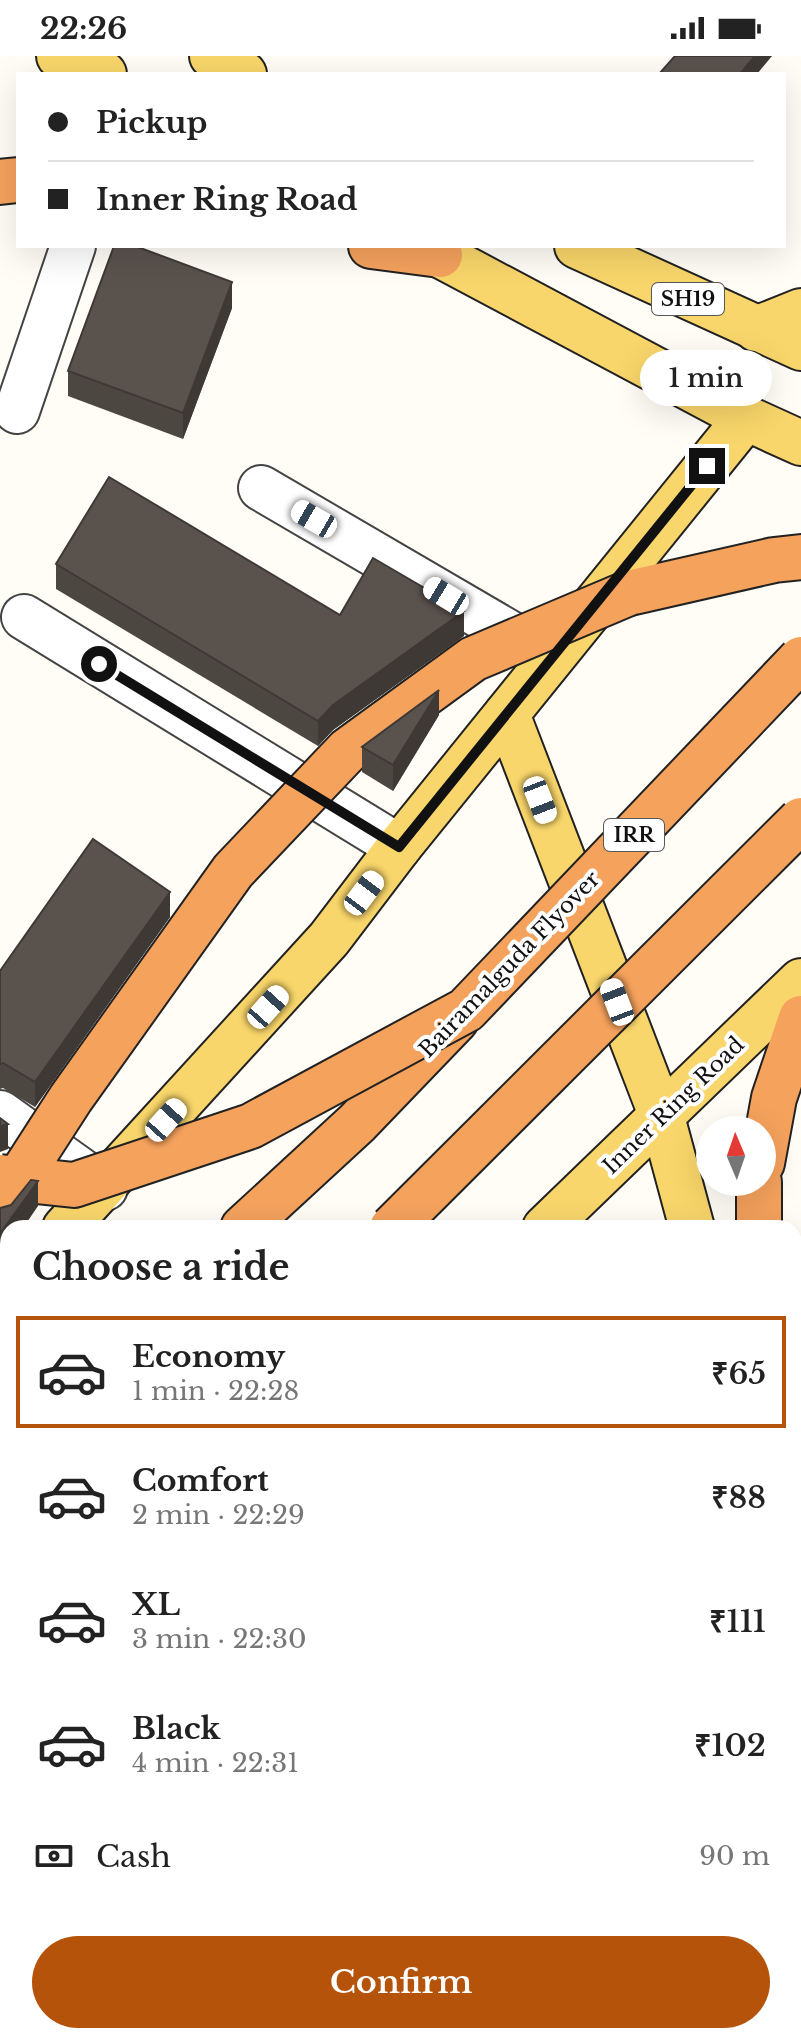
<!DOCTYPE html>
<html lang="en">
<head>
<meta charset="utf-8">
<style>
  :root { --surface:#fff; --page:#f2f2f2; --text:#222; --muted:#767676; --line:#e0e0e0; --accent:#b45309 }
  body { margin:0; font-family:"Libre Baskerville",serif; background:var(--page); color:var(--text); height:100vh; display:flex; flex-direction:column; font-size:30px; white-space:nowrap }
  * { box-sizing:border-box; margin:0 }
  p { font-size:26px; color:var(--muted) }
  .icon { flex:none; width:44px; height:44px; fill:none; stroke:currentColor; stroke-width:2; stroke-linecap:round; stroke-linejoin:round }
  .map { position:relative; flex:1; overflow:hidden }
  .sheet { position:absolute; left:0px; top:1164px; width:802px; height:824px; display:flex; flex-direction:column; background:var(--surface); border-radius:24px 24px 0 0; box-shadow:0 8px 32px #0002 }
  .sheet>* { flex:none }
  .banner { position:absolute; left:16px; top:16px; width:770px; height:176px; border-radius:0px; box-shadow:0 8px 32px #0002; display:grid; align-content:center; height:176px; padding:0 32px; background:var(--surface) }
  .needle { width:52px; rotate:358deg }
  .fabs { position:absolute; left:696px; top:1060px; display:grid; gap:16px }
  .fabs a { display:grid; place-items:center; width:80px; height:80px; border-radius:50%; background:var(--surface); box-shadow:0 8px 32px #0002; font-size:40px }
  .end { position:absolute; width:36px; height:36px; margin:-18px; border:10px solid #111; background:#fff; box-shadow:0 0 0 4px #fff }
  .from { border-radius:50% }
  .bubble { position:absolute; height:56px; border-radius:28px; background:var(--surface); box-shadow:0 8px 32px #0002; font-size:26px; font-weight:600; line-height:56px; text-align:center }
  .car { position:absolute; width:24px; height:48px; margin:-24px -12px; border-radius:10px; box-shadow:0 0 6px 2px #0007; background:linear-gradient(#fff 24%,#345 0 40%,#fff 0 76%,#345 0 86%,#fff 0) }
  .banner b { display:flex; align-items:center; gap:28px; height:76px; font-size:30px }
  .banner b+b { border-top:2px solid var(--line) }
  .banner i { width:20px; height:20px; background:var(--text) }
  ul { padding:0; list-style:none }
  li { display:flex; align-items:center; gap:24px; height:112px; margin:0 16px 12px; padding:0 16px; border:4px solid transparent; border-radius:0px }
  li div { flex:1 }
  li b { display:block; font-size:30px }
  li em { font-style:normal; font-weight:600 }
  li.current { border-color:var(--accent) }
  li>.icon { width:72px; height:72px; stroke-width:1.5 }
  h2 { padding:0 32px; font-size:36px; line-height:96px }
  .pay { display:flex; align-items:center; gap:20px; height:88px; padding:0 32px; font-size:30px }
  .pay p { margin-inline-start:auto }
  .action { display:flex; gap:16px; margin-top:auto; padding:16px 32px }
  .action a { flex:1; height:92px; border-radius:48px; background:var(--accent); color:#fff; font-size:32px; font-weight:600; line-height:92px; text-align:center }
  .status { display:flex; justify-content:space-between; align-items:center; height:56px; padding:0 40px; background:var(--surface); direction:ltr }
  .status svg { height:22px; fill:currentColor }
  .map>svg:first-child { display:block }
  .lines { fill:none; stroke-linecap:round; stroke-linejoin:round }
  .minor-casing { stroke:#444; stroke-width:48 }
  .major-casing { stroke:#222; stroke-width:48 }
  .highway-casing { stroke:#222; stroke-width:48 }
  .minor { stroke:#fff; stroke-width:44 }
  .major { stroke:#f9d66b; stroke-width:44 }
  .highway { stroke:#f5a25d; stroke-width:44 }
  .highway-bridge-casing { stroke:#222; stroke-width:48; stroke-linecap:butt }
  .highway-bridge { stroke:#f5a25d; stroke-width:44 }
  .wall { fill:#4d4742 }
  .shaded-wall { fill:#3f3936 }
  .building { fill:#5a524d; stroke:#3f3936; stroke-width:2 }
  .route { stroke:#111; stroke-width:10 }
  .labels { text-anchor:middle; stroke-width:8; stroke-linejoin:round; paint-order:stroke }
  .shield { fill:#fff; stroke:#585858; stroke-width:2 }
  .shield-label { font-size:20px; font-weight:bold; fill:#111 }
  .street-label { font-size:22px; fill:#111; stroke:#fff }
</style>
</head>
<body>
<div class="status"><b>22:26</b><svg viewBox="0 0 49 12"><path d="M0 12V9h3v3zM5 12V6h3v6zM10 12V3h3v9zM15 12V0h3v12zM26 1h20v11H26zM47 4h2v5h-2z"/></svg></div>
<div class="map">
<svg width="801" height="1988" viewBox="0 0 801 1988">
  <rect width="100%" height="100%" fill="#fffdf5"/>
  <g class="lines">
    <defs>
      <g id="minor">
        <polyline points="17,355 73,190"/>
        <polyline points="261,432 547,599"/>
        <polyline points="24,561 399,791"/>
        <polyline points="0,1057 105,1132"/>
        <polyline points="794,1654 801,1655"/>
        <polyline points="370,1988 377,1980"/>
        <polyline points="593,1988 595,1980"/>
      </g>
      <g id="major">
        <polyline points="59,0 104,18"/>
        <polyline points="212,0 244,18"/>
        <polyline points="423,190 746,362 801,387"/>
        <polyline points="577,190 801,292"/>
        <polyline points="756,273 801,255"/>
        <polyline points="507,658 662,1061 692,1172"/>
        <polyline points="65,1172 329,883 399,791 746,362"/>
        <polyline points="545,1172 801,925"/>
        <polyline points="0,1238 8,1230"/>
        <polyline points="794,1459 801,1466"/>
        <polyline points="0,1717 8,1708"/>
      </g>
      <g id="highway">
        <polyline points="0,126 18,124"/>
        <polyline points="371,190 440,199"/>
        <polyline points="629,537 774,504 801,501"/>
        <polyline points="762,1107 774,1042 801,962"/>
        <polyline points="759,1126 759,1172"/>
        <polyline points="243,1172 357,1067 456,964"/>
        <polyline points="794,1332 801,1349"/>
        <polyline points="0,1409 8,1401"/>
        <polyline points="0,1567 8,1558"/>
      </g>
    </defs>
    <use href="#minor" class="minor-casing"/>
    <use href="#major" class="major-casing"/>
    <use href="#highway" class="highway-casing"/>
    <use href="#minor" class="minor"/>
    <use href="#major" class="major"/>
    <use href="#highway" class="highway"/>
    <defs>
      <g id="highway-bridge">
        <polyline points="0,1121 74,1129 251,1070 466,954 801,603"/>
        <polyline points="0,1152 71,1042 233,815 348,694 473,603 629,537"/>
        <polyline points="392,1172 801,764"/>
      </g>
    </defs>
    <use href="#highway-bridge" class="highway-bridge-casing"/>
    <use href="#highway-bridge" class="highway-bridge"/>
  </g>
  <g class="wall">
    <polygon points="232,252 183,383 68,340 68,315"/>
    <polygon points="56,508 340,559 464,580 333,674 318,690 56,533"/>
    <polygon points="439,659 393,735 362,716 362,691"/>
    <polygon points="170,861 35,1051 3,1032 0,1033 0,915"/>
    <polygon points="8,1822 8,1859 3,1854 3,1827"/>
    <polygon points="130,1980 345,1980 342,1982 349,1988 138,1988"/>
    <polygon points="637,1980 801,1988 637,1988"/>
  </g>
  <g class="shaded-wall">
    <polygon points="755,0 772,0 757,18 740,18"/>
    <polygon points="232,226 232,252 183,383 183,357"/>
    <polygon points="464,555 464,580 333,674 318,690 318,665 333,649"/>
    <polygon points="439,634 439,659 393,735 393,709"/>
    <polygon points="170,836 170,861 35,1051 35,1026"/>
    <polygon points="8,1068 8,1093 0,1096 0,1070"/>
    <polygon points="38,1125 38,1150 23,1172 8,1172 8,1192 0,1204 0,1178"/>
  </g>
  <g class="building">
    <polygon points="675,0 755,0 740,18 659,18"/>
    <polygon points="114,190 135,190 232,226 183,357 68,315"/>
    <polygon points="109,421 340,559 373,502 464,555 333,649 318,665 56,508"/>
    <polygon points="439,634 393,709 362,691"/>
    <polygon points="93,783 170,836 35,1026 3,1007 0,1008 0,915"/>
    <polygon points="0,1062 8,1068 0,1070"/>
    <polygon points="31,1124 38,1125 0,1178 0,1152 11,1149"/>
    <polygon points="794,1683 801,1684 801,1988 678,1988 637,1984 637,1980 794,1980"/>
    <polygon points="8,1822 8,1832 3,1827"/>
    <polygon points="158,1980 339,1980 349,1988 166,1988"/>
  </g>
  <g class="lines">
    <polyline class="route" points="99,608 399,791 707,410"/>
  </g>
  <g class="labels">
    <g class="shield">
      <rect x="652" y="227" width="72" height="32" rx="6"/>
      <rect x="604" y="763" width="60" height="32" rx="6"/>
    </g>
    <g class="shield-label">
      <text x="688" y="250">SH19</text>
      <text x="634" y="786">IRR</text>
    </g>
    <g class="street-label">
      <text transform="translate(509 908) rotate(-46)" y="8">Bairamalguda Flyover</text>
      <text transform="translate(673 1049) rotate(-44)" y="8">Inner Ring Road</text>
    </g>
  </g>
</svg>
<div class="fabs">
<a><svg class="needle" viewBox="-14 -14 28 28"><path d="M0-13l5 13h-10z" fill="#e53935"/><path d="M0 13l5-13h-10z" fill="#767676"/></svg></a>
</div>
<i class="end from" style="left:99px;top:608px"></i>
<i class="end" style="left:707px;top:410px"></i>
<div class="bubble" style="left:640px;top:294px;width:132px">1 min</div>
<i class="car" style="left:314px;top:463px;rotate:300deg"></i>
<i class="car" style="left:446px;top:540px;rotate:301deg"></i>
<i class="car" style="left:540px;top:744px;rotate:159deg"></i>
<i class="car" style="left:364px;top:837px;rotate:37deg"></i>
<i class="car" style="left:617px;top:946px;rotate:339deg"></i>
<i class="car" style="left:268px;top:951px;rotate:42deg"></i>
<i class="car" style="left:166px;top:1064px;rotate:42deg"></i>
<div class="banner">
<b><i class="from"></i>Pickup</b>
<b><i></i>Inner Ring Road</b>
</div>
<section class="sheet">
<h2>Choose a ride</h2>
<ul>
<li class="current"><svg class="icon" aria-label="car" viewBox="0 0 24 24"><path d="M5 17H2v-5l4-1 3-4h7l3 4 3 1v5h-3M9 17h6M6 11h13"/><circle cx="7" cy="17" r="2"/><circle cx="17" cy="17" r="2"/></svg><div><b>Economy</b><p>1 min · 22:28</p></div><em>₹65</em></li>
<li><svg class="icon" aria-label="car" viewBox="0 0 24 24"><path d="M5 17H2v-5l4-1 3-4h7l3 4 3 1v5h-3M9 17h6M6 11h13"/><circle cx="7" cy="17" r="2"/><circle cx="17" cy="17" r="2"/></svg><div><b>Comfort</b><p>2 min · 22:29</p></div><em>₹88</em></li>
<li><svg class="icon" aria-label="car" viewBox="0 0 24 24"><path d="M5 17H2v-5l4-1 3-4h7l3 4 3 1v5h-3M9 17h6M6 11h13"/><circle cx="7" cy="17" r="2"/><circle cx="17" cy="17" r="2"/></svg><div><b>XL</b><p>3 min · 22:30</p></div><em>₹111</em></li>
<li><svg class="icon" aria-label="car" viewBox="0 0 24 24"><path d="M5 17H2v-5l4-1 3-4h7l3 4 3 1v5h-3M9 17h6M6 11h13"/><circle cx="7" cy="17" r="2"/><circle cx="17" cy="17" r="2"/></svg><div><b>Black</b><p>4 min · 22:31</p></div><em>₹102</em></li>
</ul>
<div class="pay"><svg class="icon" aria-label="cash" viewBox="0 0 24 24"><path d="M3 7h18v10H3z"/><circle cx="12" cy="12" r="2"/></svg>Cash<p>90 m</p></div>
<div class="action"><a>Confirm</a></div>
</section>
</div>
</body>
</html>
